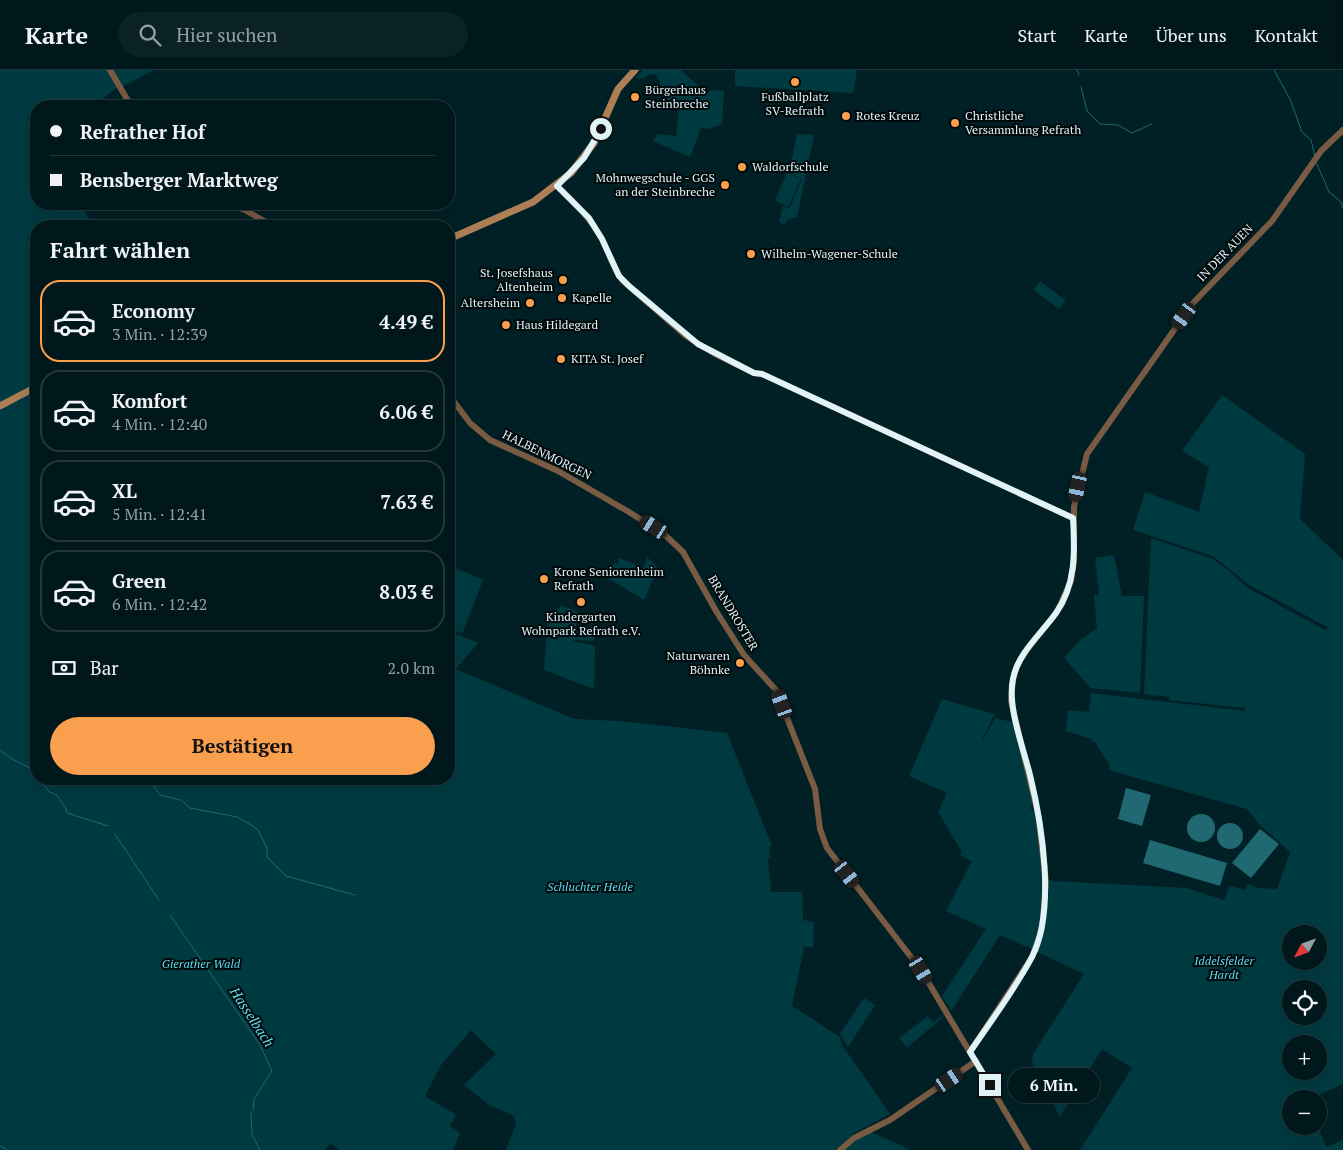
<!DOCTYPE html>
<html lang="de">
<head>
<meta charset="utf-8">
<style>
  :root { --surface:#00181c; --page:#0a2125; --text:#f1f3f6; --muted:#95a0a3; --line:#22373b; --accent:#f99f4d }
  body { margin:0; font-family:"PT Serif",serif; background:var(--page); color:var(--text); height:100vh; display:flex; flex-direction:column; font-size:19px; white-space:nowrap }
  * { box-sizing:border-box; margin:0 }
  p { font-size:16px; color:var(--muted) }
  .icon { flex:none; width:28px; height:28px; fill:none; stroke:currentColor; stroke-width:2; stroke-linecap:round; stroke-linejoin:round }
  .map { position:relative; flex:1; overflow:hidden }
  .drawer { position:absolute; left:30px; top:150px; width:425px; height:565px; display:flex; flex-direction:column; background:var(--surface); border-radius:20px; box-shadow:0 5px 20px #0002,0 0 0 1px var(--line) }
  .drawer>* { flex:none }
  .top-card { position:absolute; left:30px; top:30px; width:425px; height:110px; border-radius:20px; box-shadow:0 5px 20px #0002,0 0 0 1px var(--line); display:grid; align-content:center; height:110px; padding:0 20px; background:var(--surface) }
  .needle { width:32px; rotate:229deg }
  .fabs { position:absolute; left:1282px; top:855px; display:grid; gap:10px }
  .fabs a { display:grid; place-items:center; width:45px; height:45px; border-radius:50%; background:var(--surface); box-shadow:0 5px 20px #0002,0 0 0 1px var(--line); font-size:25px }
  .end { position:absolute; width:22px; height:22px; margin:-11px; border:6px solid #e0f3f6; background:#111; box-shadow:0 0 0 2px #111 }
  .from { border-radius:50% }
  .bubble { position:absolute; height:35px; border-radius:18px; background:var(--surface); box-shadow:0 5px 20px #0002,0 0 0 1px var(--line); font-size:16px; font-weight:800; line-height:35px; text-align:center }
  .car { position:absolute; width:15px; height:30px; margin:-15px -8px; border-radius:6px; box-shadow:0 0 4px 1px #0007; background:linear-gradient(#222 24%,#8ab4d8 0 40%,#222 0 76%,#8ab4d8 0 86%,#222 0) }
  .top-card b { display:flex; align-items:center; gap:18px; height:48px; font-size:19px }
  .top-card b+b { border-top:1px solid var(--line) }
  .top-card i { width:12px; height:12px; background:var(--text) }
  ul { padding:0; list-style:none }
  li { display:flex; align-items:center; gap:15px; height:82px; margin:0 10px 8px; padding:0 10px; border:2px solid var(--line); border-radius:20px }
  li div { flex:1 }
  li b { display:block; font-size:19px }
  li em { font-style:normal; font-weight:800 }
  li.active { border-color:var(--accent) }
  li>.icon { width:45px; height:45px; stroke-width:1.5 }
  h2 { padding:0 20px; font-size:22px; line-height:60px }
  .pay { display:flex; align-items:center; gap:12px; height:55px; padding:0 20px; font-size:19px }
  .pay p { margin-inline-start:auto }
  .button { display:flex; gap:10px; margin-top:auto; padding:10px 20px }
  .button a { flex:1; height:58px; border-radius:30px; background:var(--accent); color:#111; font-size:20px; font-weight:800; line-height:58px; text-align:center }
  header { display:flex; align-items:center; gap:30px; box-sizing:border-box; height:70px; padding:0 25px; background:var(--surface); border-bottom:1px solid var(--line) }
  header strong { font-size:24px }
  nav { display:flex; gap:28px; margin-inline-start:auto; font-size:18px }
  .search { width:350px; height:45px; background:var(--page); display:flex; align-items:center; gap:12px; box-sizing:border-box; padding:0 18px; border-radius:28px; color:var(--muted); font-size:19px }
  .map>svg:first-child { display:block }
  .green { fill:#003a41; fill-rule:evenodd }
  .water { fill:#206872 }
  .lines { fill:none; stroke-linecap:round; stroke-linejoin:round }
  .stream { stroke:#206872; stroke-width:1 }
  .tertiary { stroke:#785b42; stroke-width:6 }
  .secondary { stroke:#ae7f57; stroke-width:7 }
  .route { stroke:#e0f3f6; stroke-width:6 }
  .poi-dot { fill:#f99f4d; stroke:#00080a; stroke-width:2 }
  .labels { text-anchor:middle; stroke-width:4; stroke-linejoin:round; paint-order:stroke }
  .poi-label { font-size:12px; fill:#e0f3f6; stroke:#00080a; text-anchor:start }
  .street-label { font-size:12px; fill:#e0f3f6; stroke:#00080a }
  .park-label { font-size:12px; font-style:italic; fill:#58dff2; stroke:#00080a }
  .water-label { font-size:14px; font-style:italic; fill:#5fe5f9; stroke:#00080a }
</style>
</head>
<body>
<header>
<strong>Karte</strong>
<div class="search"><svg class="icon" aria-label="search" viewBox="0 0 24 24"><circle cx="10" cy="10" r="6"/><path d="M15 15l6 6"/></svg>Hier suchen</div>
<nav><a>Start</a><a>Karte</a><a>Über uns</a><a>Kontakt</a></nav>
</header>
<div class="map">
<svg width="1343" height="1080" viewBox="0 0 1343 1080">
  <rect width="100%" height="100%" fill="#002025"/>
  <g class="green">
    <polygon points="0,0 154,0 122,17 116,18 94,36 36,36 36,134 81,134 93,156 36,156 36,709 449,709 449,561 478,573 456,599 574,649 620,651 727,663 772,776 769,777 770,787 768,789 771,822 802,822 803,850 814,852 813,877 804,877 792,936 840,967 842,975 890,1044 854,1063 835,1080 506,1080 516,1054 514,1046 488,1034 464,1015 496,984 471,960 441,995 425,1026 456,1045 450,1056 460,1063 453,1080 339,1080 331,1073 325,1080 0,1080"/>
    <polygon points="643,0 681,0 704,21 709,23 710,20 724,21 722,54 709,59 701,58 690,87 653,71 657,64 676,66 679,38 666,37 669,20 660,19 660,11 656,5 650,4 643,9 635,8"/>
    <polygon points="735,0 857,0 853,23 735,16"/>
    <polygon points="797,64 814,65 797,147 787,150 785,155 779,152 783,136 789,139 802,109 789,103"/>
    <polygon points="787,103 801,109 788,137 775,130"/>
    <polygon points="1040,211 1066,231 1059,239 1034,220"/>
    <path d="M 1222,325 L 1305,384 L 1300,449 L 1343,490 L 1343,1014 L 1310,1029 L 1291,1029 L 1291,1056 L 1318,1056 L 1326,1077 L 1343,1070 L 1343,1080 L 1080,1080 L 1132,998 L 1102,979 L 1060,1047 L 1032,994 L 1033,984 L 1084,904 L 1037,882 L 1042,865 L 1047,809 L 1053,811 L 1186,818 L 1224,830 L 1230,816 L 1245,820 L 1248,814 L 1257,818 L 1277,819 L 1290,783 L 1291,783 L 1259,754 L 1247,739 L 1112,701 L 1108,698 L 1110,696 L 1095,672 L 1091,671 L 1092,669 L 1066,661 L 1068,640 L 1089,642 L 1091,623 L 1245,641 L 1245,638 L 1169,630 L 1170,627 L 1144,624 L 1151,468 L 1213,489 L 1228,500 L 1248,518 L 1325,560 L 1329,558 L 1249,515 L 1213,486 L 1133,460 L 1145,422 L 1199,442 L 1209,397 L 1182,381 ZM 1291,864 L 1319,864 L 1319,891 L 1291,891 ZM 1291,919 L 1319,919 L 1319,946 L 1291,946 ZM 1291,974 L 1319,974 L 1319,1001 L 1291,1001 Z"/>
    <polygon points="1114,485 1122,526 1144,526 1140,623 1091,618 1064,588 1078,572 1097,558 1094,525 1099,525 1095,488"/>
    <polygon points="647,487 658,498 644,530 608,508 608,506 610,506 613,493 618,494 619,488 644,498"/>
    <polygon points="449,495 483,510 462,564 449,559"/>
    <polygon points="561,535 578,542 575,561 596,565 593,571 574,570 573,571 592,575 595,578 594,619 544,600 548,551"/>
    <path d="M 942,629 L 997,645 L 993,647 L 982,670 L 983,670 L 995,648 L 1012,652 L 1033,724 L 1031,740 L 1036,743 C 1041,791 1047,834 1034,880 L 1000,865 L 951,941 L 942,926 L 986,859 L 946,841 L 972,791 L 960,785 L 962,782 L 938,742 L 947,723 L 909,706 Z"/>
    <polygon points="864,928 875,935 848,977 840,964"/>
    <polygon points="943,945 943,947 907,978 899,968 928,946 933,953"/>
    <polygon points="871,1062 907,1078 910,1080 843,1080 858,1069"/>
  </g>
  <g class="water">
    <polygon points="1126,718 1151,725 1142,756 1118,749"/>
    <circle cx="1201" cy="758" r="14"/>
    <circle cx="1230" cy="766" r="13"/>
    <polygon points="1260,759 1279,774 1251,808 1232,793"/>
    <polygon points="1150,770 1227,793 1220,816 1143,793"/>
  </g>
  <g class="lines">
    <g class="stream">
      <polyline points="1077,0 1079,5"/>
      <polyline points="1274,0 1290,29 1302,62 1311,70 1315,86"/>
      <polyline points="1081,17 1087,41 1100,54 1118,55 1132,63 1152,54"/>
      <polyline points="1316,92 1329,122 1341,132 1343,138"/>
      <polyline points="0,680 12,689 34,700 35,708 44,715 49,722 57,725 65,737 67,743 108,756"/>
      <polyline points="148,709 149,710"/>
      <polyline points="152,714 160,725 181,730 190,738 237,747 248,753 258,760 267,778 267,787 286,806 355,825"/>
      <polyline points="115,764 159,830"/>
      <polyline points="170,845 260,975 272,1001 254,1029 253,1040"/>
      <polyline points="251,1043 252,1065 260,1080"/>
      <polyline points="0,1076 7,1080"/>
    </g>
    <g class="tertiary">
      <polyline points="110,0 131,36"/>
      <path d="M 557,116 C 574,132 590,148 602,169 C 609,183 613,199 623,211 L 686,266 L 715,284 L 754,303 L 762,304 L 1073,448"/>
      <polyline points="222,134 243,139 273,156"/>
      <polyline points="449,325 470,353 490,370 558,401 629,442 665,465 683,482 716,541 744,585 776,620 815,719 820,759 827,778 921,900 1028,1080"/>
      <polyline points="970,982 1032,887 1042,859 1046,811 1038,744 1011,631 1013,610 1017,595 1026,581 1057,542 1071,511 1074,492 1074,437 1087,384 1193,233 1272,151 1321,81 1343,60"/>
      <polyline points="840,1080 854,1068 890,1050 976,991"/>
    </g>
    <g class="secondary">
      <polyline points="449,169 533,132 571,103 594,73 618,19 635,0"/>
      <polyline points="0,336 36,317"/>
    </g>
  </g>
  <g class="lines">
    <path class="route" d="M 601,59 L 584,88 L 557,116 L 589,148 L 602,169 L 619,206 L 629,216 L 698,274 L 754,303 L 762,304 L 1073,448 C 1075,481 1076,515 1056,543 C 1041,564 1018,583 1013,609 C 1007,636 1023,677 1030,705 C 1042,754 1056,840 1032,887 C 1015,919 991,951 970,982 L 990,1015"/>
  </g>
  <g class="poi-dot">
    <circle cx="795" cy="12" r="5"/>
    <circle cx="635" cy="27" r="5"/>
    <circle cx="846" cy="46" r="5"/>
    <circle cx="955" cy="53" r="5"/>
    <circle cx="742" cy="97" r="5"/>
    <circle cx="725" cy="115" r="5"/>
    <circle cx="751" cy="184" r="5"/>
    <circle cx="563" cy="210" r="5"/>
    <circle cx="562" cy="228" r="5"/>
    <circle cx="530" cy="233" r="5"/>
    <circle cx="506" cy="255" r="5"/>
    <circle cx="561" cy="289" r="5"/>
    <circle cx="544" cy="509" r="5"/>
    <circle cx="581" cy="532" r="5"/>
    <circle cx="740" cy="593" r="5"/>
  </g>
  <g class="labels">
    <g class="poi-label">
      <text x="645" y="24">Bürgerhaus<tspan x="645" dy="14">Steinbreche</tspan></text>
      <text x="795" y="31" text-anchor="middle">Fußballplatz<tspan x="795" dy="14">SV-Refrath</tspan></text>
      <text x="856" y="50">Rotes Kreuz</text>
      <text x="965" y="50">Christliche<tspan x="965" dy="14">Versammlung Refrath</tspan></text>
      <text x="752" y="101">Waldorfschule</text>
      <text x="715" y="112" text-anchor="end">Mohnwegschule - GGS<tspan x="715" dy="14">an der Steinbreche</tspan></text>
      <text x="761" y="188">Wilhelm-Wagener-Schule</text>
      <text x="553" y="207" text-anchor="end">St. Josefshaus<tspan x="553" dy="14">Altenheim</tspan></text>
      <text x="572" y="232">Kapelle</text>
      <text x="520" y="237" text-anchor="end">Altersheim</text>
      <text x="516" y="259">Haus Hildegard</text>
      <text x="571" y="293">KITA St. Josef</text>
      <text x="554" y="506">Krone Seniorenheim<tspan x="554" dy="14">Refrath</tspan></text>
      <text x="581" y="551" text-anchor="middle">Kindergarten<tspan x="581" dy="14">Wohnpark Refrath e.V.</tspan></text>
      <text x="730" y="590" text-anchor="end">Naturwaren<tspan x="730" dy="14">Böhnke</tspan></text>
    </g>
    <g class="street-label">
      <text transform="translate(1225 183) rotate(-46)" y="4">IN DER AUEN</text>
      <text transform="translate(547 385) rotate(26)" y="4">HALBENMORGEN</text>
      <text transform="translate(733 543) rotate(59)" y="4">BRANDROSTER</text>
    </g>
    <g class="park-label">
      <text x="590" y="821">Schluchter Heide</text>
      <text x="1224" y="895">Iddelsfelder<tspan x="1224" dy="14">Hardt</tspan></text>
      <text x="201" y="898">Gierather Wald</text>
    </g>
    <g class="water-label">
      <text transform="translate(252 947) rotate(57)" y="5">Hasselbach</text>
    </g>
  </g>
</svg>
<div class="fabs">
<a><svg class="needle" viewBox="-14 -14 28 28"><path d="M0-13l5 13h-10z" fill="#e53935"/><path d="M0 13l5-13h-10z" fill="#95a0a3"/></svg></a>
<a><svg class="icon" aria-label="locate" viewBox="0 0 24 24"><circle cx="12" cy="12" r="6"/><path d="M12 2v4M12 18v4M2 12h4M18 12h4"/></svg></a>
<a>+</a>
<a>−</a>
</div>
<i class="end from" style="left:601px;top:59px"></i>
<i class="end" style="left:990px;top:1015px"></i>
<div class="bubble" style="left:1008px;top:998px;width:92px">6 Min.</div>
<i class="car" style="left:1184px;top:246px;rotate:216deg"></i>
<i class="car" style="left:1078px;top:417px;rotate:192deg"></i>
<i class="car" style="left:654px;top:457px;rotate:302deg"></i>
<i class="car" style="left:782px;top:634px;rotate:340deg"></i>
<i class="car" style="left:847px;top:804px;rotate:141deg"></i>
<i class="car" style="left:921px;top:900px;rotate:149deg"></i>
<i class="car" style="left:949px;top:1010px;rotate:56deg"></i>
<div class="top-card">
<b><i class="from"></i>Refrather Hof</b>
<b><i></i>Bensberger Marktweg</b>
</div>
<section class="drawer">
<h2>Fahrt wählen</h2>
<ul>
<li class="active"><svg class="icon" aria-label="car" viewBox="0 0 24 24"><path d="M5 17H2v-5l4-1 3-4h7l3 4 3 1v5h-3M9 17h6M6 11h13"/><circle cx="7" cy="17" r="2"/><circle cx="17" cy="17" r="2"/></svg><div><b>Economy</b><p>3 Min. · 12:39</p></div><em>4.49 €</em></li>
<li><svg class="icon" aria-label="car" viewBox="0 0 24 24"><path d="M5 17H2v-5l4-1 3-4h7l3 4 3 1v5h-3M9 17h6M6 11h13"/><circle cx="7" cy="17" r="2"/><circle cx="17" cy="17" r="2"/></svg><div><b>Komfort</b><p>4 Min. · 12:40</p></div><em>6.06 €</em></li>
<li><svg class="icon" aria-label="car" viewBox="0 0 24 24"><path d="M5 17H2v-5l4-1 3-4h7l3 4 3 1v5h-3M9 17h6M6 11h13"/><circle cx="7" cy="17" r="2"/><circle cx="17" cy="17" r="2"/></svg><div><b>XL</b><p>5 Min. · 12:41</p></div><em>7.63 €</em></li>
<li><svg class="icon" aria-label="car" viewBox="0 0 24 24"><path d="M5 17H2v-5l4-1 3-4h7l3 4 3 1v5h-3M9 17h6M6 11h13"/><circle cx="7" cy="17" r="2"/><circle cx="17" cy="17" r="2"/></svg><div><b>Green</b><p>6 Min. · 12:42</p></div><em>8.03 €</em></li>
</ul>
<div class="pay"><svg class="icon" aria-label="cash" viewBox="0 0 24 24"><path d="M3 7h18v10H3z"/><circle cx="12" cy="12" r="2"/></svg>Bar<p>2.0 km</p></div>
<div class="button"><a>Bestätigen</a></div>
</section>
</div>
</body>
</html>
